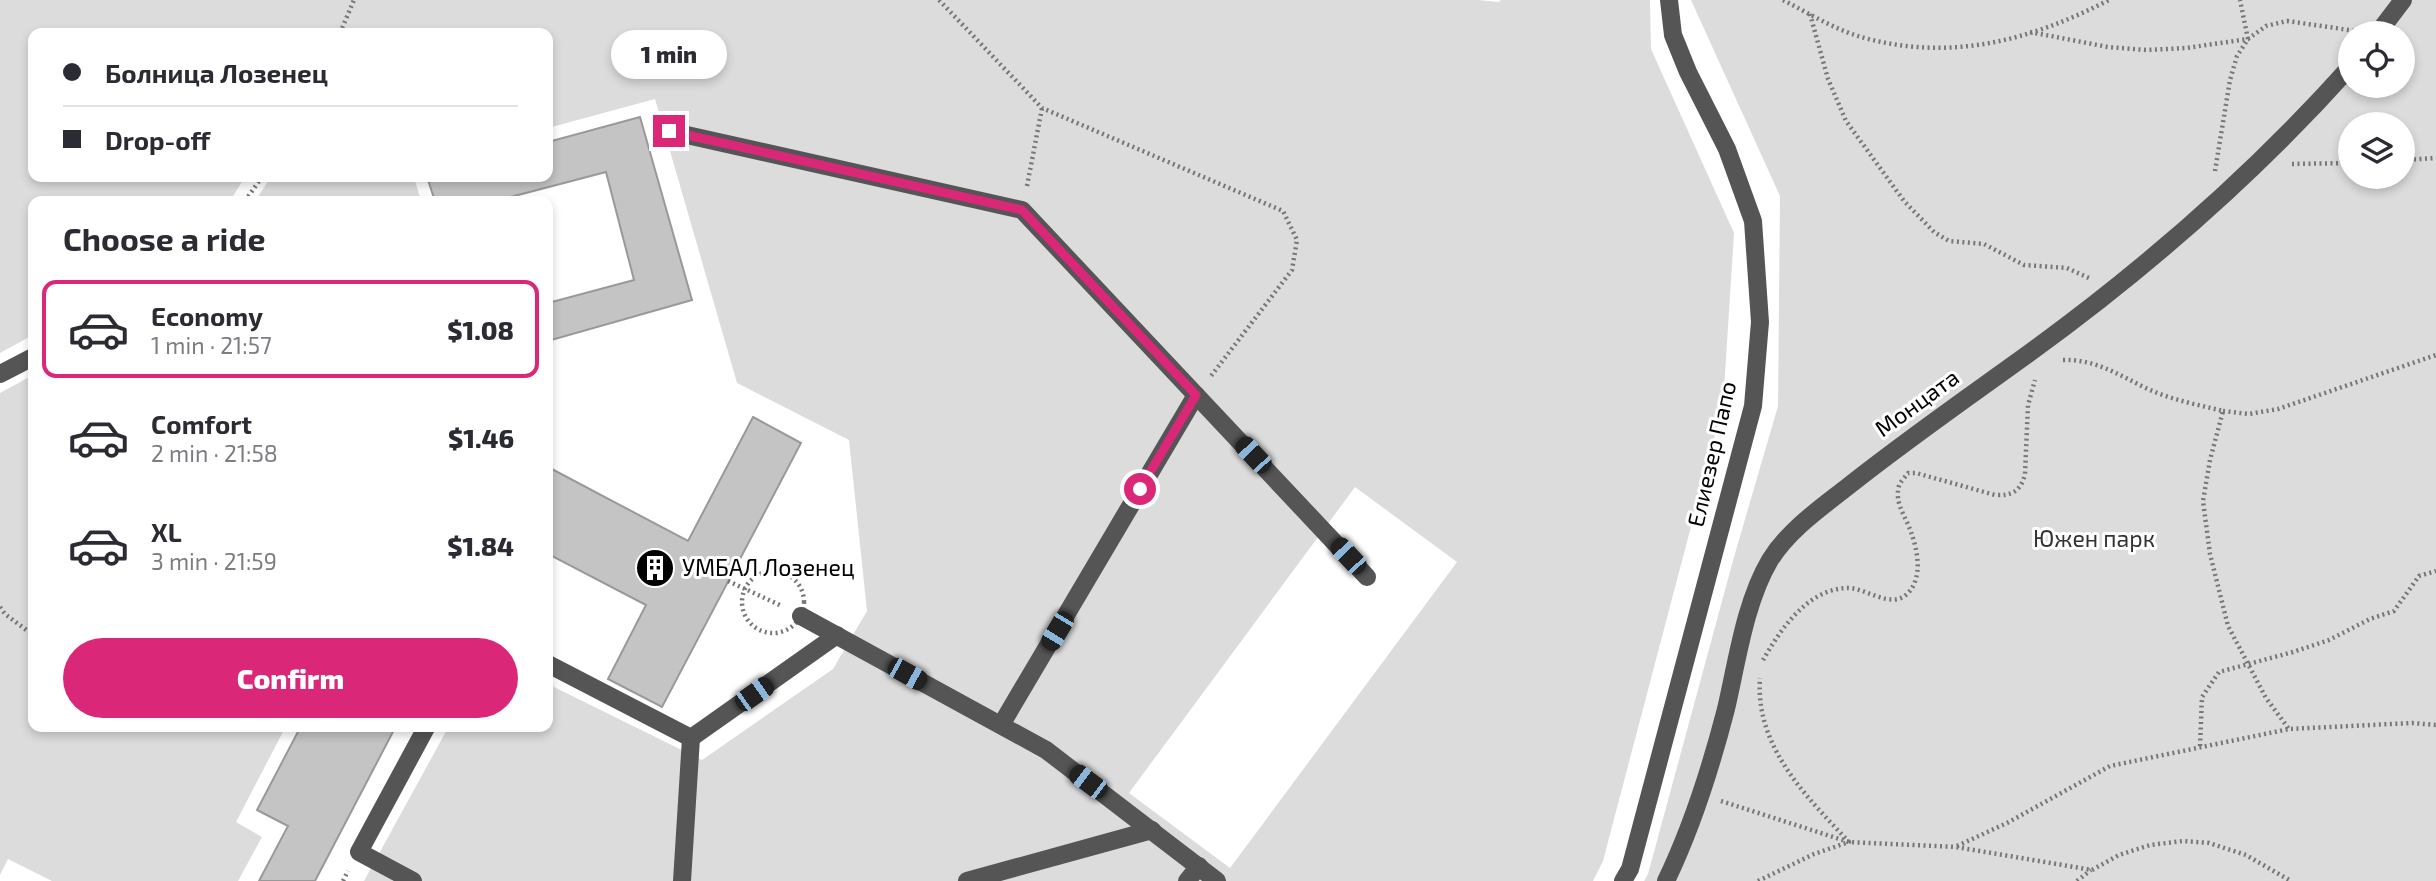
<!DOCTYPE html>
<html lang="en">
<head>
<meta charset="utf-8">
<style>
  :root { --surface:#fff; --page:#f2f2f3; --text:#2b2b33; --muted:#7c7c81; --line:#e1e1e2; --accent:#db2777 }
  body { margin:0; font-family:"Exo 2",sans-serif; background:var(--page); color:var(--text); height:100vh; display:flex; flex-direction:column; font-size:26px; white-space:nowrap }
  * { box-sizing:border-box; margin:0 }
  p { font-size:23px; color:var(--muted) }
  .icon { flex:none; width:38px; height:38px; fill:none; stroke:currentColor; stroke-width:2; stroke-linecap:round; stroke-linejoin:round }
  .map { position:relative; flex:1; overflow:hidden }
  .details { position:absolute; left:28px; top:196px; width:525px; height:536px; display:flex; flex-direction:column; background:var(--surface); border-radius:14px; box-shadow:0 4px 10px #0003 }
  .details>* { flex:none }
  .hud { position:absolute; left:28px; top:28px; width:525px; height:154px; border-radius:14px; box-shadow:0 4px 10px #0003; display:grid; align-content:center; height:154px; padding:0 35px; background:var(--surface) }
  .buttons { position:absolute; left:2338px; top:21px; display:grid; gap:14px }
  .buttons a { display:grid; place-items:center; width:77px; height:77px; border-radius:50%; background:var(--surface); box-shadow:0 4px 10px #0003; font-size:35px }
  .end { position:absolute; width:32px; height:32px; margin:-16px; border:9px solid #db2777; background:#fff; box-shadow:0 0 0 4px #fff }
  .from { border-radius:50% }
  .bubble { position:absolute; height:49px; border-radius:24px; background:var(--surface); box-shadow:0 4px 10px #0003; font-size:23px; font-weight:800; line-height:49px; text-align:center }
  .car { position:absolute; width:21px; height:42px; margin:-21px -10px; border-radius:9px; box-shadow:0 0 5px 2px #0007; background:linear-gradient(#222 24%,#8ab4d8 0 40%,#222 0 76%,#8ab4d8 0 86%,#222 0) }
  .hud b { display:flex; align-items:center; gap:24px; height:66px; font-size:26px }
  .hud b+b { border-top:2px solid var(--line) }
  .hud i { width:18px; height:18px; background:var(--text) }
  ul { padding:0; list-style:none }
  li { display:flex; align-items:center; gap:21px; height:98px; margin:0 14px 10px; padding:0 21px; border:4px solid transparent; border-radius:14px }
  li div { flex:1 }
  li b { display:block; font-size:26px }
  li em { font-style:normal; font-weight:800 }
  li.active { border-color:var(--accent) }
  li>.icon { width:63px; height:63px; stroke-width:1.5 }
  h2 { padding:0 35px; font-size:32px; line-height:84px }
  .primary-button { display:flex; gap:14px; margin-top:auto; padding:14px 35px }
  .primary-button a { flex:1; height:80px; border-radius:42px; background:var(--accent); color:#fff; font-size:28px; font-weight:800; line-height:80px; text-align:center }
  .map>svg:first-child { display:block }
  .green { fill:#dcdcdc; fill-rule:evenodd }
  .building { fill:#c4c4c4; stroke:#999; stroke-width:2 }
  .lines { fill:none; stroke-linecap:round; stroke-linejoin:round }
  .path { stroke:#777; stroke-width:4.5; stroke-dasharray:2 3.5; stroke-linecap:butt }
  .minor { stroke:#555; stroke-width:18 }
  .route { stroke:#db2777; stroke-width:9 }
  .labels { text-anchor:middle; stroke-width:6; stroke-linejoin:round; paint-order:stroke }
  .street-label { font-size:23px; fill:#000; stroke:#fff }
  .park-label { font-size:23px; fill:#333; stroke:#fff }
  .poi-label { font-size:23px; fill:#000; stroke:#fff; text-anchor:start }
</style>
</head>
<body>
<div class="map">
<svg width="2436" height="881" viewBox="0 0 2436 881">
  <rect width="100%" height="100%" fill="#fff"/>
  <g class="green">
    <path d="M 0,0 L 1478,0 L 1499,2 L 1501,0 L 1650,0 L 1651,49 L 1734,233 L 1723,405 L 1603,861 L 1593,881 L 364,881 L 449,726 L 548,726 L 548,684 L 702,760 L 833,669 L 867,611 L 849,440 L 737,383 L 655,99 L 548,128 L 548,33 L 33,33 L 33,177 L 245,177 L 230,201 L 33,201 L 33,335 L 0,353 ZM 1355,487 L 1457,562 L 1230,868 L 1129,793 Z"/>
    <path d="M 1691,0 L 2436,0 L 2436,881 L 1644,881 L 1648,874 L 1734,557 L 1778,406 L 1780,196 ZM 2350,33 L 2403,33 L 2403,86 L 2350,86 ZM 2350,124 L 2403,124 L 2403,177 L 2350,177 Z"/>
    <polygon points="271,177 414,177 421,201 255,201"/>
    <polygon points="33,375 33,726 286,726 236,822 262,837 238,881 52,881 8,859 0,875 0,393"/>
  </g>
  <g class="building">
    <polygon points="640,117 692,300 548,341 548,303 634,280 606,172 495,201 435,201 427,177 548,177 548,142"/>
    <polygon points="753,417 801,443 662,707 608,679 646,605 548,554 548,467 688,541"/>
    <polygon points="301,726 396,726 315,881 259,881 288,826 257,810"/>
  </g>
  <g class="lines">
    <g class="path">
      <polyline points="939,0 1042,108 1283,211 1297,240 1292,270 1211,376"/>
      <path d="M 1783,0 C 1808,13 1834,29 1861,37 C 1950,62 2029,41 2109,0"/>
      <polyline points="1810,14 1828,79 1846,121 1904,201 1934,232 1949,241 1984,244 2024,265 2067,268 2091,279"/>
      <polyline points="2030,32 2108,47 2146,50 2186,48 2248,39 2266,26 2287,21 2356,31"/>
      <polyline points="340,33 354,0"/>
      <polyline points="2403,160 2436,158"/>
      <polyline points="2292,164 2350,163"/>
      <polyline points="2215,171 2230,80 2237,56 2248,39 2240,0"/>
      <polyline points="1027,186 1042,108"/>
      <polyline points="245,201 262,177"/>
      <path d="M 2063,360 C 2097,359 2120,376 2150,390 C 2173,400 2199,405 2223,411 L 2210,460 L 2203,501 L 2210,554 L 2228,626 L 2266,698 L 2289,729"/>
      <polyline points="2223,411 2249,414 2278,409 2436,355"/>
      <circle cx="773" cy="602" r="31"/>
      <polyline points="728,581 782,606"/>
      <polyline points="0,607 5,614 33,635"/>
      <path d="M 1763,660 C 1781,629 1806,591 1845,588 C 1864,586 1890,610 1907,594 C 1923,579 1918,551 1911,532 C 1906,517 1894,503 1899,486 C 1900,482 1905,477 1908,473 L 1916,473 L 1995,495 C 2012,496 2021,491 2025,474 L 2028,405 L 2035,380"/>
      <polyline points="2200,746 2202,697 2219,672 2293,652 2329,640 2370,619 2394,611 2419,576 2436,571"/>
      <polyline points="1721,801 1849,842 1956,847 2092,870 2119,855 2150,845 2183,841 2209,843 2246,855 2291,881"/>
      <polyline points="1957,846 2007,823 2110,766 2289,729 2412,723 2436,725"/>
      <polyline points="343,881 348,871"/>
      <path d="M 1758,881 L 1814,854 L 1849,842 C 1806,796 1755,747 1760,678"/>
      <polyline points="2077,881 2091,870"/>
    </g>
    <g class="minor">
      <polyline points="2378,33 2403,0"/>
      <polyline points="669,131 1022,210 1367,577"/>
      <polyline points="0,374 33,357"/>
      <polyline points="801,616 1046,750 1217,881"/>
      <polyline points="548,664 691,738 837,635"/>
      <polyline points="1001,725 1196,395"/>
      <polyline points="413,881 359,852 427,726"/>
      <polyline points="682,881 691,738"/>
      <polyline points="967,881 1152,830"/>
      <polyline points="1187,881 1199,866"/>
      <polyline points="1623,881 1630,869 1753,406 1760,322 1753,221 1727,149 1688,72 1673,35 1669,0"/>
      <path d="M 1666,881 C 1692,827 1711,767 1726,709 C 1737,662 1745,602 1770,560 C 1788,531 1819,509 1846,488 C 1905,441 1967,398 2028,354 C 2144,270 2254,174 2350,67"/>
    </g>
  </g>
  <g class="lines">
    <polyline class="route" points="669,131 1022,210 1196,395 1140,489"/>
  </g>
  <defs>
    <symbol id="building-disc" viewBox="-11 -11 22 22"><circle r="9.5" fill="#000" stroke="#fff"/><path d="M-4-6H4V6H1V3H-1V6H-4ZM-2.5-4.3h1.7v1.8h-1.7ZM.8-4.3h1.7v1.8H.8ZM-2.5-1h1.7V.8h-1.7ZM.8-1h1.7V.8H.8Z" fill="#fff"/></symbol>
  </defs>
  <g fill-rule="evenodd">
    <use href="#building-disc" x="633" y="546" width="44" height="44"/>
  </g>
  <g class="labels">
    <g class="street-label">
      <text transform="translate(1917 403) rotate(-36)" y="8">Монцата</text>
      <text transform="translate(1712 454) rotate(-77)" y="8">Елиезер Папо</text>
    </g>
    <g class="park-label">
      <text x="2094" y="547">Южен парк</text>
    </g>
    <g class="poi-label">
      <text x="682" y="576">УМБАЛ Лозенец</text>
    </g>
  </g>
</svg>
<div class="buttons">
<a><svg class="icon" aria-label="locate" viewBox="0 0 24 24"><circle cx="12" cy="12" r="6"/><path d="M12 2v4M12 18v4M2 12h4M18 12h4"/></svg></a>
<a><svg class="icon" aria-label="layers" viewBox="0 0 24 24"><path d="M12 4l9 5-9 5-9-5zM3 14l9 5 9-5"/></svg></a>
</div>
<i class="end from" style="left:1140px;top:489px"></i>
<i class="end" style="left:669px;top:131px"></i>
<div class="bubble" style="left:611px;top:30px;width:116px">1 min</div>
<i class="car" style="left:1253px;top:455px;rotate:317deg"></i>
<i class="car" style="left:1348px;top:556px;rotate:317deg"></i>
<i class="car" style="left:1057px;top:631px;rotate:211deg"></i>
<i class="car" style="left:907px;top:674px;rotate:119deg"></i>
<i class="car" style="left:754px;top:694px;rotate:55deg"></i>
<i class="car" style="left:1088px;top:782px;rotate:307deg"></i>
<div class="hud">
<b><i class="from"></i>Болница Лозенец</b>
<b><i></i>Drop-off</b>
</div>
<section class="details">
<h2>Choose a ride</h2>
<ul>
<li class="active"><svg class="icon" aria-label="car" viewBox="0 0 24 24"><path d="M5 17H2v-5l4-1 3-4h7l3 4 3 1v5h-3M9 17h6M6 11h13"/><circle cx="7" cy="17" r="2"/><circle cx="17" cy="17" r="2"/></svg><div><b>Economy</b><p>1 min · 21:57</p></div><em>$1.08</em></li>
<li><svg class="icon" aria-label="car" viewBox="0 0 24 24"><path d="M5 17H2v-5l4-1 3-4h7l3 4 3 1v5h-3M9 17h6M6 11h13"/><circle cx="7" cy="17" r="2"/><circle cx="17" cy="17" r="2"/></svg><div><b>Comfort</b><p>2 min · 21:58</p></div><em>$1.46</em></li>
<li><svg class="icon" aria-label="car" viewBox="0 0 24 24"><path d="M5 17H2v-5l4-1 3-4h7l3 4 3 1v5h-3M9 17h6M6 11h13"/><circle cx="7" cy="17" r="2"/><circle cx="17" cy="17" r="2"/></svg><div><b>XL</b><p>3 min · 21:59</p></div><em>$1.84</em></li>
</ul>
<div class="primary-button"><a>Confirm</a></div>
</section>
</div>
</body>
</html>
